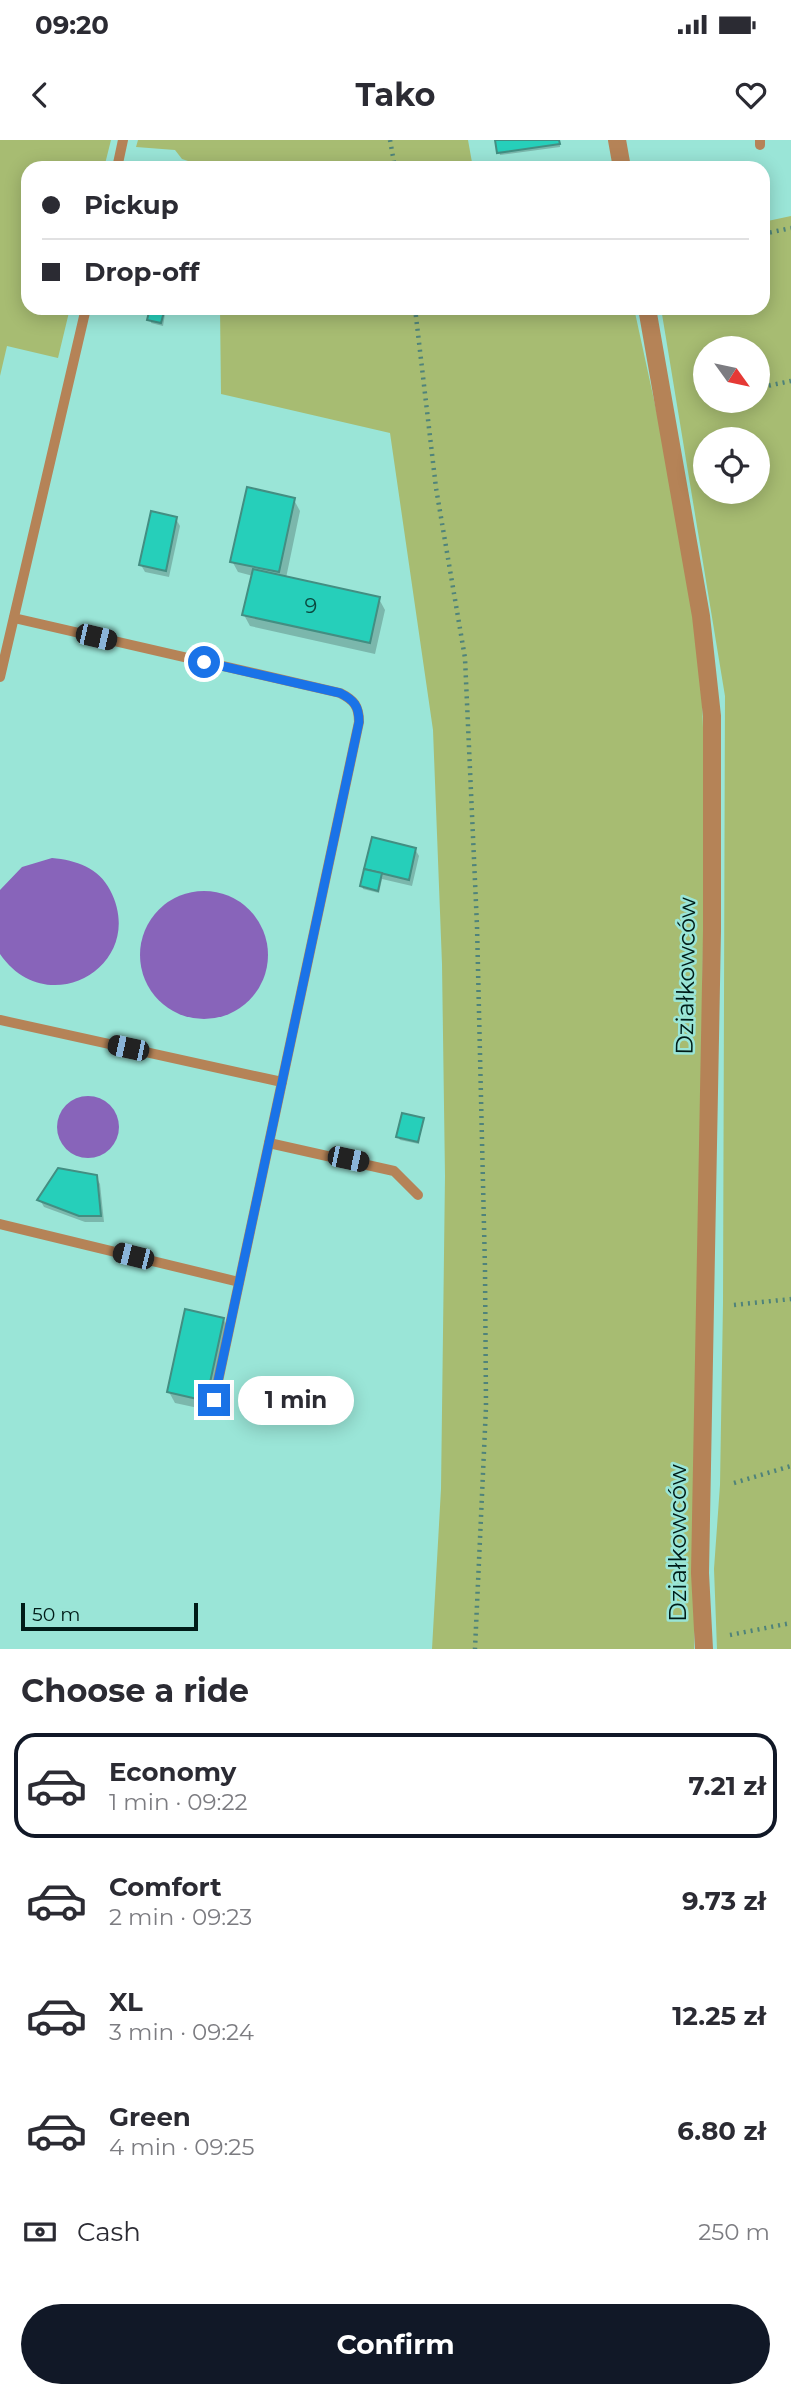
<!DOCTYPE html>
<html lang="en">
<head>
<meta charset="utf-8">
<style>
  :root { --surface:#fff; --page:#f7f7f7; --text:#2b2b33; --muted:#7c7c81; --line:#e1e1e2; --accent:#111827 }
  body { margin:0; font-family:Montserrat,sans-serif; background:var(--page); color:var(--text); height:100vh; display:flex; flex-direction:column; font-size:26px; white-space:nowrap }
  * { box-sizing:border-box; margin:0 }
  p { font-size:23px; color:var(--muted) }
  .icon { flex:none; width:38px; height:38px; fill:none; stroke:currentColor; stroke-width:2; stroke-linecap:round; stroke-linejoin:round }
  .map { position:relative; height:1509px; overflow:hidden }
  .panel { display:flex; flex-direction:column; background:var(--surface); flex:1 }
  .panel>* { flex:none }
  .hud { position:absolute; left:21px; top:21px; width:749px; height:154px; border-radius:21px; box-shadow:0 4px 18px #0003; display:grid; align-content:center; height:154px; padding:0 21px; background:var(--surface) }
  .needle { width:46px; rotate:123deg }
  .controls { position:absolute; left:693px; top:196px; display:grid; gap:14px }
  .controls a { display:grid; place-items:center; width:77px; height:77px; border-radius:50%; background:var(--surface); box-shadow:0 4px 18px #0003; font-size:35px }
  .scale { position:absolute; left:21px; bottom:18px; width:177px; box-sizing:border-box; padding-left:7px; border:4px solid #001c18; border-top:0; font-size:19px; line-height:24px; white-space:nowrap; color:#001c18; -webkit-text-stroke:5px #9ae5d7; paint-order:stroke }
  .end { position:absolute; width:32px; height:32px; margin:-16px; border:9px solid #1a73e8; background:#fff; box-shadow:0 0 0 4px #fff }
  .from { border-radius:50% }
  .bubble { position:absolute; height:49px; border-radius:24px; background:var(--surface); box-shadow:0 4px 18px #0003; font-size:23px; font-weight:700; line-height:49px; text-align:center }
  .car { position:absolute; width:21px; height:42px; margin:-21px -10px; border-radius:9px; box-shadow:0 0 5px 2px #0007; background:linear-gradient(#222 24%,#8ab4d8 0 40%,#222 0 76%,#8ab4d8 0 86%,#222 0) }
  .hud b { display:flex; align-items:center; gap:24px; height:66px; font-size:26px }
  .hud b+b { border-top:2px solid var(--line) }
  .hud i { width:18px; height:18px; background:var(--text) }
  ul { padding:0; list-style:none }
  li { display:flex; align-items:center; gap:21px; height:105px; margin:0 14px 10px; padding:0 7px; border:4px solid transparent; border-radius:21px }
  li div { flex:1 }
  li b { display:block; font-size:26px }
  li em { font-style:normal; font-weight:700 }
  li.current { border-color:var(--accent) }
  li>.icon { width:63px; height:63px; stroke-width:1.5 }
  h2 { padding:0 21px; font-size:32px; line-height:84px }
  .pay { display:flex; align-items:center; gap:18px; height:77px; padding:0 21px; font-size:26px }
  .pay p { margin-inline-start:auto }
  .cta { display:flex; gap:14px; margin-top:auto; padding:14px 21px }
  .cta a { flex:1; height:80px; border-radius:42px; background:var(--accent); color:#fff; font-size:28px; font-weight:700; line-height:80px; text-align:center }
  .status { display:flex; justify-content:space-between; align-items:center; height:49px; padding:0 35px; background:var(--surface); direction:ltr }
  .status svg { height:19px; fill:currentColor }
  header { display:flex; justify-content:space-between; align-items:center; height:91px; padding:0 21px; background:var(--surface); font-size:32px; font-weight:700 }
  .map>svg:first-child { display:block }
  .green { fill:#a7bc72; fill-rule:evenodd }
  .water { fill:#8864ba }
  .shadow { fill:#0003 }
  .building { fill:#26cfba; stroke:#438e82; stroke-width:2 }
  .lines { fill:none; stroke-linecap:round; stroke-linejoin:round }
  .path { stroke:#4f837a; stroke-width:4.5; stroke-dasharray:2 5; stroke-linecap:butt }
  .lane { stroke:#b58357; stroke-width:10 }
  .street { stroke:#b58357; stroke-width:18 }
  .route { stroke:#1a73e8; stroke-width:9 }
  .labels { text-anchor:middle; stroke-width:5; stroke-linejoin:round; paint-order:stroke }
  .number-label { font-size:21px; fill:#0a4940 }
  .street-label { font-size:24px; fill:#001c18; stroke:#9ae5d7 }
</style>
</head>
<body>
<div class="status"><b>09:20</b><svg viewBox="0 0 49 12"><path d="M0 12V9h3v3zM5 12V6h3v6zM10 12V3h3v9zM15 12V0h3v12zM26 1h20v11H26zM47 4h2v5h-2z"/></svg></div>
<header><svg class="icon" aria-label="back" viewBox="0 0 24 24"><path d="M15 5l-7 7 7 7"/></svg>Tako<svg class="icon" aria-label="heart" viewBox="0 0 24 24"><path d="M12 20l-8-8c-3-5 5-10 8-4 3-6 11-1 8 4z"/></svg></header>
<div class="map">
<svg width="791" height="1509" viewBox="0 0 791 1509">
  <rect width="100%" height="100%" fill="#9ae5d7"/>
  <g class="green">
    <polygon points="0,0 111,0 104,28 28,28 28,168 70,168 58,218 7,206 0,236"/>
    <polygon points="138,0 468,0 473,28 209,28 182,19 175,10 136,7"/>
    <path d="M 791,76 L 791,1509 L 717,1509 L 714,1429 L 720,1345 L 723,1163 L 725,556 L 661,168 L 763,168 L 763,82 ZM 705,208 L 758,208 L 758,261 L 705,261 ZM 705,299 L 758,299 L 758,352 L 705,352 Z"/>
    <polygon points="220,168 634,168 699,467 705,648 694,1509 432,1509 441,1349 445,1036 442,824 433,590 390,293 221,254"/>
  </g>
  <g class="water">
    <path d="M 52,718 C 76,720 99,728 110,750 C 149,824 48,884 0,814 L 0,750 L 22,727 Z"/>
    <circle cx="204" cy="815" r="64"/>
    <circle cx="88" cy="987" r="31"/>
  </g>
  <g class="shadow">
    <polygon points="497,0 560,0 560,7 500,15"/>
    <polygon points="152,168 166,168 163,186 151,183"/>
    <polygon points="294,360 300,371 286,438 379,459 385,470 375,514 250,486 244,475 253,436 238,432 232,421"/>
    <polygon points="176,379 180,386 169,437 145,432 141,425"/>
    <polygon points="415,709 419,716 412,746 382,739 379,753 363,749 362,746"/>
    <polygon points="422,979 419,1004 400,1000 398,997"/>
    <polygon points="96,1037 100,1044 104,1082 85,1082 44,1067 40,1060"/>
    <polygon points="223,1179 230,1190 212,1271 175,1263 169,1252"/>
  </g>
  <g class="building">
    <polygon points="495,0 559,0 560,4 497,13"/>
    <polygon points="150,168 165,168 161,183 147,180"/>
    <polygon points="247,347 295,358 279,432 230,422"/>
    <polygon points="151,371 177,377 166,431 139,425"/>
    <polygon points="253,429 380,457 370,503 242,475"/>
    <polygon points="372,697 416,708 409,740 364,729"/>
    <polygon points="364,729 382,733 378,751 360,746"/>
    <polygon points="402,973 424,978 418,1002 396,997"/>
    <polygon points="58,1028 97,1035 101,1076 79,1076 37,1060"/>
    <polygon points="185,1169 224,1178 206,1261 167,1252"/>
  </g>
  <g class="lines">
    <g class="path">
      <polyline points="390,0 395,28"/>
      <polyline points="763,94 791,88"/>
      <polyline points="415,168 436,348 465,518 477,786 485,1129 486,1267 475,1509"/>
      <polyline points="762,247 791,241"/>
      <polyline points="734,1165 791,1159"/>
      <polyline points="734,1343 791,1326"/>
      <polyline points="730,1495 791,1483"/>
    </g>
    <g class="lane">
      <polyline points="760,0 760,5"/>
      <polyline points="117,28 123,0"/>
      <path d="M 14,478 L 340,553 C 354,560 359,566 359,582 L 214,1260"/>
      <polyline points="0,537 86,168"/>
      <polyline points="0,880 282,942"/>
      <polyline points="269,1003 394,1031 418,1055"/>
      <polyline points="0,1084 239,1142"/>
    </g>
    <g class="street">
      <polyline points="617,0 622,28"/>
      <polyline points="647,168 701,476 712,576 712,791 700,1433 704,1509"/>
    </g>
  </g>
  <g class="lines">
    <path class="route" d="M 204,522 L 340,553 C 354,560 359,566 359,582 L 214,1260"/>
  </g>
  <g class="labels">
    <g class="number-label">
      <text x="311" y="473">9</text>
    </g>
    <g class="street-label">
      <text transform="translate(686 836) rotate(-89)" y="8">Działkowców</text>
      <text transform="translate(678 1403) rotate(-90)" y="8">Działkowców</text>
    </g>
  </g>
</svg>
<div class="controls">
<a><svg class="needle" viewBox="-14 -14 28 28"><path d="M0-13l5 13h-10z" fill="#e53935"/><path d="M0 13l5-13h-10z" fill="#7c7c81"/></svg></a>
<a><svg class="icon" aria-label="locate" viewBox="0 0 24 24"><circle cx="12" cy="12" r="6"/><path d="M12 2v4M12 18v4M2 12h4M18 12h4"/></svg></a>
</div>
<div class="scale">50 m</div>
<i class="end from" style="left:204px;top:522px"></i>
<i class="end" style="left:214px;top:1260px"></i>
<div class="bubble" style="left:238px;top:1236px;width:116px">1 min</div>
<i class="car" style="left:96px;top:497px;rotate:103deg"></i>
<i class="car" style="left:128px;top:908px;rotate:282deg"></i>
<i class="car" style="left:348px;top:1019px;rotate:102deg"></i>
<i class="car" style="left:133px;top:1116px;rotate:284deg"></i>
<div class="hud">
<b><i class="from"></i>Pickup</b>
<b><i></i>Drop-off</b>
</div>
</div>
<section class="panel">
<h2>Choose a ride</h2>
<ul>
<li class="current"><svg class="icon" aria-label="car" viewBox="0 0 24 24"><path d="M5 17H2v-5l4-1 3-4h7l3 4 3 1v5h-3M9 17h6M6 11h13"/><circle cx="7" cy="17" r="2"/><circle cx="17" cy="17" r="2"/></svg><div><b>Economy</b><p>1 min · 09:22</p></div><em>7.21 zł</em></li>
<li><svg class="icon" aria-label="car" viewBox="0 0 24 24"><path d="M5 17H2v-5l4-1 3-4h7l3 4 3 1v5h-3M9 17h6M6 11h13"/><circle cx="7" cy="17" r="2"/><circle cx="17" cy="17" r="2"/></svg><div><b>Comfort</b><p>2 min · 09:23</p></div><em>9.73 zł</em></li>
<li><svg class="icon" aria-label="car" viewBox="0 0 24 24"><path d="M5 17H2v-5l4-1 3-4h7l3 4 3 1v5h-3M9 17h6M6 11h13"/><circle cx="7" cy="17" r="2"/><circle cx="17" cy="17" r="2"/></svg><div><b>XL</b><p>3 min · 09:24</p></div><em>12.25 zł</em></li>
<li><svg class="icon" aria-label="car" viewBox="0 0 24 24"><path d="M5 17H2v-5l4-1 3-4h7l3 4 3 1v5h-3M9 17h6M6 11h13"/><circle cx="7" cy="17" r="2"/><circle cx="17" cy="17" r="2"/></svg><div><b>Green</b><p>4 min · 09:25</p></div><em>6.80 zł</em></li>
</ul>
<div class="pay"><svg class="icon" aria-label="cash" viewBox="0 0 24 24"><path d="M3 7h18v10H3z"/><circle cx="12" cy="12" r="2"/></svg>Cash<p>250 m</p></div>
<div class="cta"><a>Confirm</a></div>
</section>
</body>
</html>
